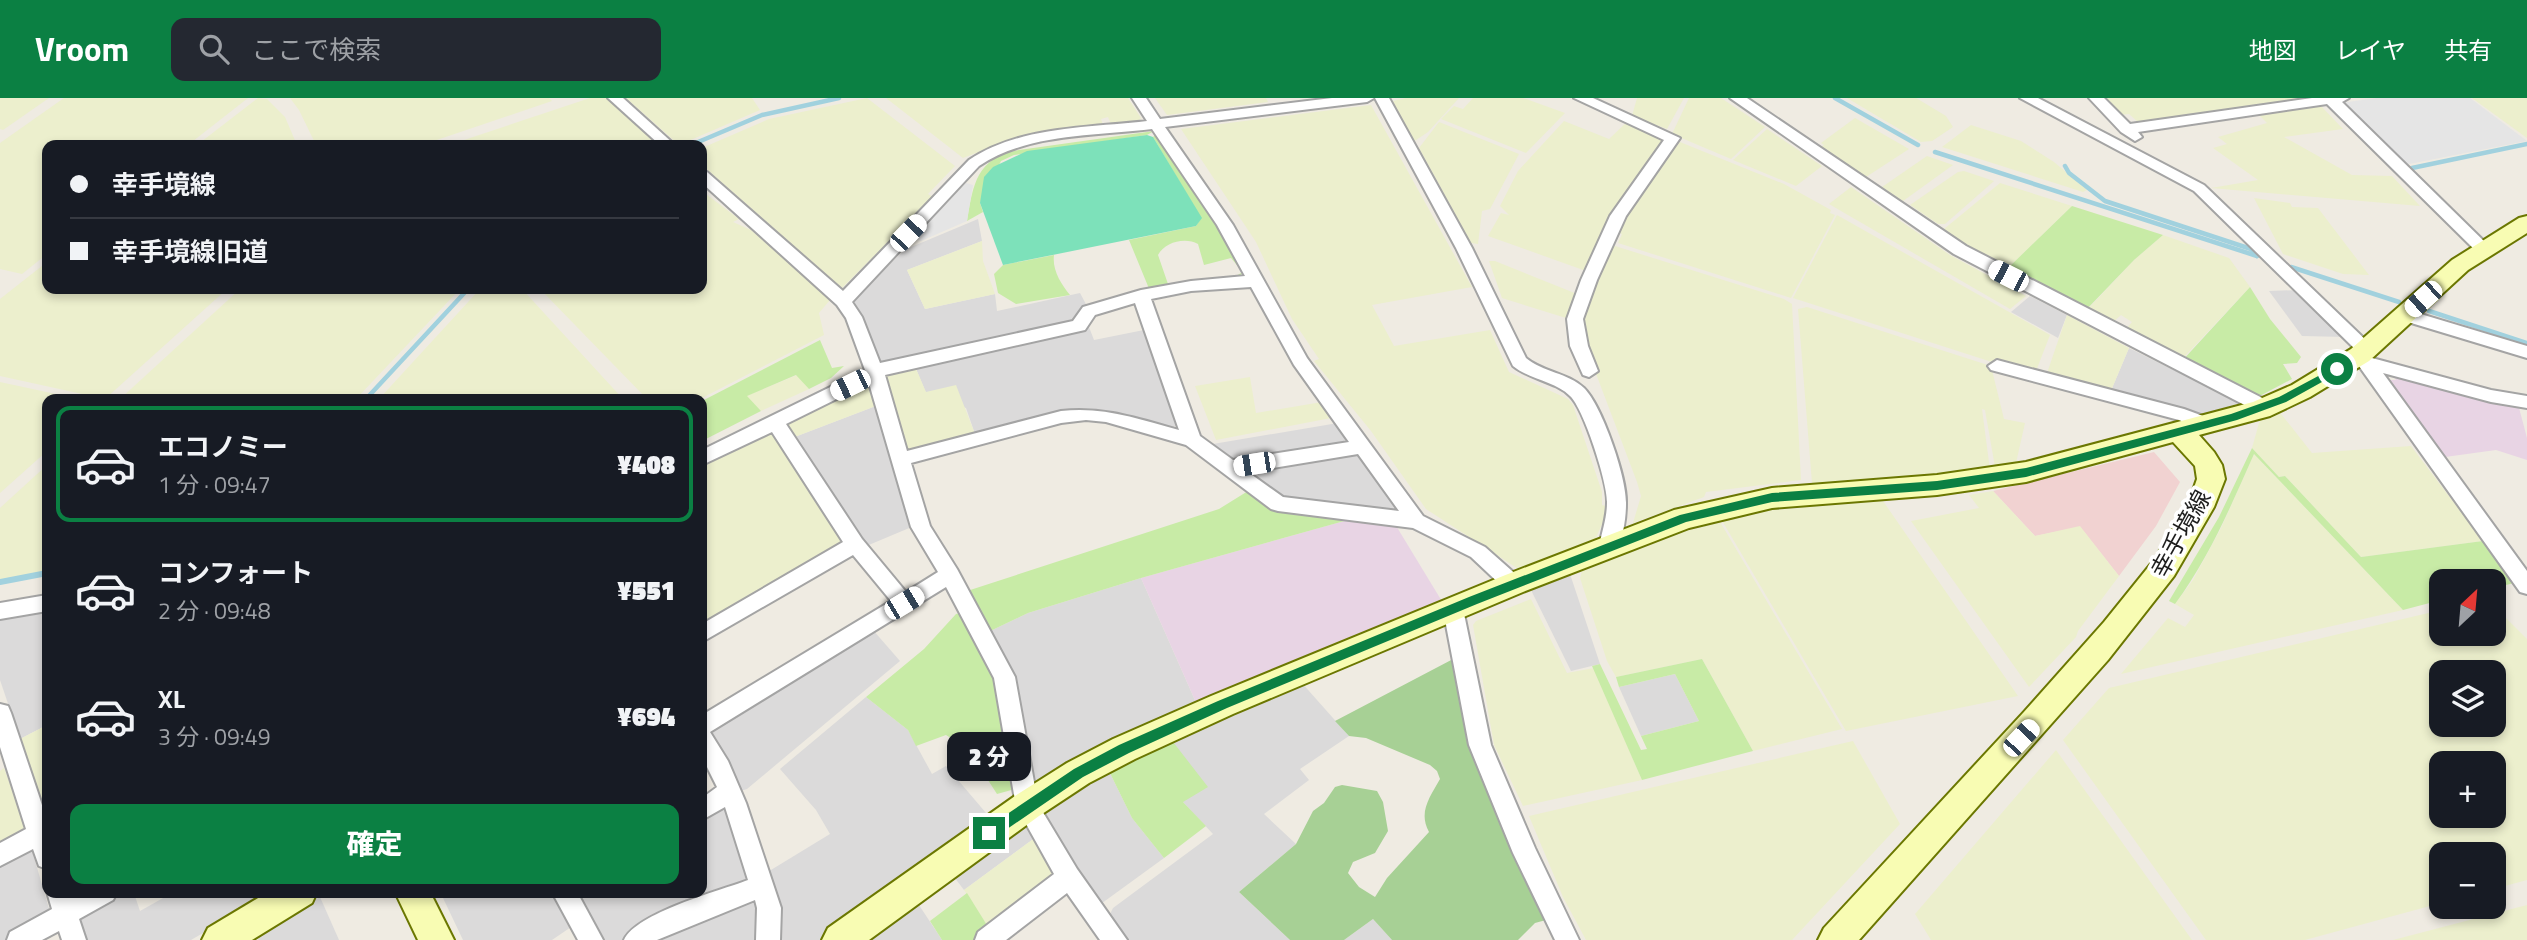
<!DOCTYPE html>
<html lang="ja">
<head>
<meta charset="utf-8">
<style>
  :root { --surface:#171b24; --page:#242831; --text:#f1f3f6; --muted:#9ea1a6; --line:#363941; --accent:#0b8043 }
  body { margin:0; font-family:"Titillium Web","Noto Sans JP",sans-serif; background:var(--page); color:var(--text); height:100vh; display:flex; flex-direction:column; font-size:26px; white-space:nowrap }
  * { box-sizing:border-box; margin:0 }
  p { font-size:23px; color:var(--muted) }
  .icon { flex:none; width:38px; height:38px; fill:none; stroke:currentColor; stroke-width:2; stroke-linecap:round; stroke-linejoin:round }
  .map { position:relative; flex:1; overflow:hidden }
  .side { position:absolute; left:42px; top:296px; width:665px; height:504px; display:flex; flex-direction:column; background:var(--surface); border-radius:14px; box-shadow:0 4px 10px #0003 }
  .side>* { flex:none }
  .hud { position:absolute; left:42px; top:42px; width:665px; height:154px; border-radius:14px; box-shadow:0 4px 10px #0003; display:grid; align-content:center; height:154px; padding:0 28px; background:var(--surface) }
  .needle { width:46px; rotate:26deg }
  .tools { position:absolute; left:2429px; top:471px; display:grid; gap:14px }
  .tools a { display:grid; place-items:center; width:77px; height:77px; border-radius:14px; background:var(--surface); box-shadow:0 4px 10px #0003; font-size:35px }
  .end { position:absolute; width:32px; height:32px; margin:-16px; border:9px solid #0b8043; background:#fff; box-shadow:0 0 0 4px #fff }
  .from { border-radius:50% }
  .bubble { position:absolute; height:49px; border-radius:14px; background:var(--surface); box-shadow:0 4px 10px #0003; font-size:23px; font-weight:800; line-height:49px; text-align:center }
  .car { position:absolute; width:21px; height:42px; margin:-21px -10px; border-radius:9px; box-shadow:0 0 5px 2px #0007; background:linear-gradient(#fff 24%,#345 0 40%,#fff 0 76%,#345 0 86%,#fff 0) }
  .hud b { display:flex; align-items:center; gap:24px; height:66px; font-size:26px }
  .hud b+b { border-top:2px solid var(--line) }
  .hud i { width:18px; height:18px; background:var(--text) }
  ul { padding:12px 0 0; list-style:none }
  li { display:flex; align-items:center; gap:21px; height:116px; margin:0 14px 10px; padding:0 14px; border:4px solid transparent; border-radius:14px }
  li div { flex:1 }
  li b { display:block; font-size:26px }
  li em { font-style:normal; font-weight:800 }
  li.active { border-color:var(--accent) }
  li>.icon { width:63px; height:63px; stroke-width:1.5 }
  .cta { display:flex; gap:14px; margin-top:auto; padding:14px 28px }
  .cta a { flex:1; height:80px; border-radius:14px; background:var(--accent); color:#fff; font-size:28px; font-weight:800; line-height:80px; text-align:center }
  header { display:flex; align-items:center; gap:42px; box-sizing:border-box; height:98px; padding:0 35px; background:var(--accent); color:#fff }
  header strong { font-size:33px }
  nav { display:flex; gap:38px; margin-inline-start:auto; font-size:24px }
  .search { width:490px; height:63px; background:var(--page); display:flex; align-items:center; gap:18px; box-sizing:border-box; padding:0 24px; border-radius:14px; color:var(--muted); font-size:26px }
  .map>svg:first-child { display:block }
  .residential { fill:#dbdada }
  .commercial { fill:#f1d2d1 }
  .industrial { fill:#e8d4e4 }
  .farmland { fill:#ecefcd; fill-rule:evenodd }
  .grass { fill:#c8eba6 }
  .forest { fill:#a7d095 }
  .pitch { fill:#7de1ba }
  .parking { fill:#e5e5e5 }
  .lines { fill:none; stroke-linecap:round; stroke-linejoin:round }
  .stream-far1 { stroke:#a1d1de; stroke-width:4.5 }
  .stream { stroke:#a1d1de; stroke-width:6 }
  .street-casing { stroke:#a4a4a4; stroke-width:4 }
  .secondary-casing { stroke:#6b7701; stroke-width:4 }
  .street { fill:#fff; fill-rule:evenodd }
  .secondary { fill:#f8fcb3; fill-rule:evenodd }
  .route { fill:#0b8043 }
  .labels { text-anchor:middle; stroke-width:7; stroke-linejoin:round; paint-order:stroke }
  .street-label { font-size:24px; fill:#1d1d1d; stroke:#fff }
</style>
</head>
<body>
<header>
<strong>Vroom</strong>
<div class="search"><svg class="icon" aria-label="search" viewBox="0 0 24 24"><circle cx="10" cy="10" r="6"/><path d="M15 15l6 6"/></svg>ここで検索</div>
<nav><a>地図</a><a>レイヤ</a><a>共有</a></nav>
</header>
<div class="map">
<svg width="2527" height="842" viewBox="0 0 2527 842">
  <rect width="100%" height="100%" fill="#efebe2"/>
  <g class="residential">
    <polygon points="978,121 982,143 907,172 925,211 995,196 997,213 1080,195 1087,208 1076,225 884,269 877,265 852,204 904,152"/>
    <polygon points="2299,192 2346,239 2302,238 2269,193"/>
    <polygon points="2030,198 2067,217 2058,240 2011,214"/>
    <polygon points="1089,229 1094,242 1149,231 1182,324 1170,331 1100,314 975,336 966,310 926,295 914,266"/>
    <polygon points="2129,250 2240,305 2199,318 2110,295"/>
    <polygon points="881,306 914,428 864,449 792,340"/>
    <polygon points="1338,325 1348,339 1341,347 1238,365 1227,362 1207,347"/>
    <polygon points="1350,354 1363,359 1405,418 1296,407 1248,380 1252,371"/>
    <polygon points="1570,476 1600,566 1571,573 1530,490"/>
    <polygon points="1141,480 1198,609 1036,694 986,535 1028,515"/>
    <polygon points="47,509 47,627 20,641 0,582 0,518"/>
    <polygon points="873,532 900,563 747,691 737,694 706,639 709,631"/>
    <polygon points="1675,576 1699,623 1641,638 1619,589"/>
    <polygon points="1301,584 1349,638 1300,671 1309,682 1264,716 1296,746 1239,794 1290,842 1122,842 1108,820 1113,810 1213,736 1183,704 1170,640"/>
    <polygon points="866,599 908,632 932,676 946,668 992,722 822,842 775,842 766,775 830,736 816,712 780,671"/>
    <polygon points="1108,671 1132,720 1164,760 1098,808 1037,717"/>
    <polygon points="717,707 728,708 752,780 747,786 658,820 624,842 605,842 581,799 584,794 702,794 702,717"/>
    <polygon points="1027,727 1036,739 964,792 951,775"/>
    <polygon points="31,749 50,814 10,842 0,842 0,761"/>
    <polygon points="445,794 555,795 574,827 552,842 463,842 443,800"/>
    <polygon points="116,795 134,795 140,813 172,795 272,795 191,842 84,842 78,821"/>
    <polygon points="320,799 339,842 258,842 264,833"/>
    <polygon points="752,800 760,804 761,838 755,842 663,842 660,836"/>
    <polygon points="915,801 942,842 858,842"/>
    <polygon points="1373,821 1392,842 1344,842"/>
  </g>
  <polygon class="commercial" points="2154,354 2180,384 2156,428 2119,478 2080,429 2035,438 1993,393"/>
  <g class="industrial">
    <polygon points="2391,274 2518,306 2527,340 2527,362 2496,352 2445,359 2390,282 2396,282"/>
    <polygon points="1355,420 1395,426 1443,505 1198,609 1141,480"/>
  </g>
  <g class="farmland">
    <polygon points="0,0 49,0 3,32 0,31"/>
    <polygon points="64,0 248,0 188,47 47,47 47,156 22,176 0,171 0,45"/>
    <polygon points="258,0 267,1 285,19 297,47 197,47"/>
    <polygon points="290,0 549,0 552,3 422,47 316,47 299,12"/>
    <polygon points="590,0 607,0 662,47 449,47"/>
    <polygon points="626,0 752,0 760,12 679,47"/>
    <polygon points="867,0 955,68 928,96 933,99 842,190 702,67 702,50 769,21"/>
    <polygon points="886,0 1128,0 1141,20 1138,23 1111,26 1108,19 1101,21 1103,27 1021,38 963,60"/>
    <polygon points="1155,0 1266,0 1268,4 1167,17"/>
    <polygon points="1406,0 1459,0 1428,34 1413,44 1393,3"/>
    <polygon points="1473,0 1523,0 1565,15 1526,55 1441,21 1454,8 1463,11"/>
    <polygon points="1637,0 1684,0 1667,31 1632,18"/>
    <polygon points="1689,0 1721,0 1765,29 1731,61 1672,36"/>
    <polygon points="1847,0 1916,0 1946,18 1953,29 1932,43 1921,44"/>
    <polygon points="2102,0 2307,0 2139,25 2129,16 2119,17"/>
    <polygon points="2472,0 2527,0 2527,40"/>
    <polygon points="1371,7 1472,189 1372,207 1394,248 1490,232 1509,274 1568,301 1573,307 1602,394 1602,407 1610,409 1593,446 1523,474 1426,411 1371,333 1314,263 1319,261 1292,221 1256,144 1181,31"/>
    <polygon points="2321,8 2343,31 2284,39 2352,77 2392,78 2420,108 2211,90 2258,82 2213,50 2227,46 2218,39 2267,25 2258,16"/>
    <polygon points="1855,20 1909,51 1866,79 1862,78 1821,49 1824,47 1821,45"/>
    <polygon points="1629,22 1670,42 1628,92 1601,144 1596,148 1586,173 1488,138 1501,115 1509,117 1500,108 1518,73 1564,23 1609,41"/>
    <polygon points="1439,24 1519,56 1490,111 1482,113 1478,146 1471,145 1419,50"/>
    <polygon points="1971,27 2021,43 2054,64 2087,92 2083,94 1942,49"/>
    <polygon points="1767,31 1822,68 1796,88 1733,62"/>
    <polygon points="1680,44 1784,86 1831,112 1830,115 1835,117 1791,200 1618,145 1622,136 1617,134 1628,110 1632,111 1643,88"/>
    <polygon points="1927,58 1953,67 1903,103 1882,89"/>
    <polygon points="1964,73 1994,83 1945,126 1938,126 1910,107 1958,74"/>
    <polygon points="2000,85 2072,108 2009,169 1974,152 1944,131"/>
    <polygon points="1851,89 1950,157 2026,198 2010,211 1829,106"/>
    <polygon points="702,93 739,121 733,124 751,132 830,202 819,215 824,237 700,301 647,301 540,191 702,191"/>
    <polygon points="2254,100 2290,105 2292,109 2318,110 2369,177 2343,176 2283,156"/>
    <polygon points="1837,117 2050,237 2036,273 1998,266 1793,200"/>
    <polygon points="2163,137 2229,160 2250,189 2184,259 2126,231 2132,224 2121,217 2110,227 2087,212 2134,162"/>
    <polygon points="982,143 983,163 995,196 925,211 907,172"/>
    <polygon points="1609,148 1615,148 1784,201 1792,206 1801,382 1706,394 1704,399 1633,425 1641,398 1637,384 1587,252 1579,221"/>
    <polygon points="1489,163 1495,163 1577,196 1566,220 1502,200"/>
    <polygon points="47,164 47,191 227,191 105,301 0,278 0,201"/>
    <polygon points="240,191 460,191 356,301 120,301"/>
    <polygon points="480,191 522,191 623,301 379,301"/>
    <polygon points="1807,209 1991,268 2004,321 2025,325 2016,365 1995,369 1985,312 1982,311 1990,372 1971,376 1812,385 1798,211"/>
    <polygon points="2067,217 2129,250 2110,295 2052,280 2047,275"/>
    <polygon points="914,266 926,294 956,287 975,336 904,357 881,278"/>
    <polygon points="797,277 809,291 761,313 746,298"/>
    <polygon points="1250,279 1256,315 1322,304 1331,320 1216,342 1195,288"/>
    <polygon points="869,283 881,306 792,340 785,327 788,322"/>
    <polygon points="0,284 79,301 47,301 47,353 0,395"/>
    <polygon points="2278,312 2312,355 2411,348 2483,443 2361,459 2285,378 2279,379 2252,350 2261,318"/>
    <polygon points="775,335 844,441 840,447 702,527 702,367 766,336"/>
    <polygon points="2254,356 2403,512 2121,576 2168,520 2185,529 2194,517 2175,506 2193,482 2221,430"/>
    <polygon points="47,367 47,473 0,482 0,410"/>
    <polygon points="1993,393 2035,438 2080,428 2119,478 2078,533 2076,539 2029,589 1911,423 1979,410 1969,397"/>
    <polygon points="1883,403 2018,598 1846,633 1721,421 1775,408 1778,412 1801,410 1801,406"/>
    <polygon points="1719,422 1842,631 1753,653 1702,561 1616,579 1607,563 1580,480 1582,473 1643,447"/>
    <polygon points="1531,501 1567,575 1594,570 1642,682 1523,708 1494,647 1473,527 1476,523"/>
    <path d="M 2494,508 L 2527,541 L 2527,782 L 2494,791 L 2494,756 L 2441,756 L 2441,805 L 2305,842 L 2206,842 L 2063,642 L 2109,590 L 2441,512 L 2441,536 L 2494,536 ZM 2441,574 L 2494,574 L 2494,626 L 2441,626 ZM 2441,665 L 2494,665 L 2494,718 L 2441,718 Z"/>
    <polygon points="47,627 47,719 20,641"/>
    <polygon points="1853,643 1900,726 1792,842 1586,842 1563,799 1529,718"/>
    <polygon points="2056,652 2192,842 1931,842 1915,816"/>
    <polygon points="4,670 26,730 19,740 0,750 0,673"/>
    <polygon points="1036,739 1060,774 990,832 964,792"/>
    <polygon points="2527,807 2527,842 2393,842"/>
  </g>
  <g class="grass">
    <path d="M 1154,33 L 1147,37 L 1014,57 L 1001,63 L 980,105 L 983,114 L 967,123 C 973,86 977,59 1019,52 Z"/>
    <path d="M 1158,34 L 1186,73 L 1243,172 L 1240,180 L 1231,181 L 1241,175 L 1241,172 L 1231,160 L 1204,167 L 1198,146 C 1185,139 1165,144 1158,157 L 1168,186 L 1150,193 L 1129,142 L 1196,128 L 1201,120 L 1153,39 Z"/>
    <polygon points="2072,108 2163,137 2134,162 2087,211 2008,174 2009,169"/>
    <path d="M 1054,157 C 1052,172 1061,186 1070,197 L 1016,206 L 998,195 L 994,176 L 1003,167 Z"/>
    <polygon points="2250,189 2270,221 2301,259 2297,265 2283,266 2292,281 2256,300 2181,264"/>
    <polygon points="820,242 832,270 844,268 831,280 809,291 796,277 747,298 761,313 702,343 702,303"/>
    <path d="M 2252,350 L 2279,379 L 2285,378 L 2361,459 L 2483,443 L 2489,445 L 2518,484 L 2494,490 L 2494,483 L 2441,483 L 2441,502 L 2403,512 L 2254,356 C 2231,408 2209,460 2175,506 L 2169,503 L 2219,419 Z"/>
    <path d="M 1248,393 C 1277,417 1319,416 1355,420 L 1141,480 L 1028,515 L 986,535 L 964,494 L 1219,411 Z"/>
    <polygon points="961,515 998,580 1015,691 997,696 968,651 946,637 916,648 908,632 866,599 924,551 956,516"/>
    <polygon points="1702,561 1753,653 1642,682 1592,568 1600,566 1641,652 1647,651 1641,638 1699,623 1675,576 1619,589 1616,579"/>
    <polygon points="1170,640 1208,689 1183,704 1206,728 1164,760 1132,720 1108,671"/>
    <polygon points="967,795 990,832 977,842 942,842 930,823"/>
  </g>
  <path class="forest" d="M 1455,560 L 1546,822 L 1535,825 L 1518,842 L 1392,842 L 1373,821 L 1344,842 L 1290,842 L 1239,794 L 1296,746 L 1313,713 L 1324,705 L 1335,689 L 1342,687 L 1377,693 L 1383,704 L 1388,733 L 1375,755 L 1353,764 L 1348,775 L 1359,789 L 1375,799 L 1387,780 L 1429,734 C 1418,714 1430,699 1440,681 L 1437,673 L 1430,667 L 1366,640 L 1349,638 L 1335,623 Z"/>
  <polygon class="pitch" points="1147,37 1153,39 1202,120 1196,128 1003,167 980,105 984,79 993,69 1027,53"/>
  <g class="parking">
    <polygon points="2377,0 2470,0 2527,43 2404,67 2340,5"/>
    <polygon points="966,85 973,87 967,123 921,143 914,140"/>
  </g>
  <g class="lines">
    <g class="stream-far1">
      <polyline points="1835,0 1918,47"/>
      <polyline points="691,47 762,17 839,0"/>
      <polyline points="1935,54 2257,158"/>
      <polyline points="2065,68 2069,75 2105,103 2251,151 2257,158"/>
      <polyline points="2412,70 2527,46"/>
      <polyline points="2291,169 2399,204"/>
      <polyline points="2429,213 2527,245"/>
      <polyline points="366,301 468,191"/>
    </g>
    <polyline class="stream" points="0,484 47,475"/>
    <defs>
      <g id="street">
        <polygon points="608,0 623,0 675,47 660,47"/>
        <path d="M 1132,0 L 1146,0 L 1160,21 L 1332,0 L 1374,0 L 1367,4 L 1165,29 L 1233,127 L 1307,260 L 1423,418 L 1485,449 L 1520,480 L 1523,486 L 1520,492 L 1513,494 L 1506,492 L 1471,459 L 1413,430 L 1278,413 L 1271,411 L 1186,347 L 1106,324 L 1086,322 L 1061,325 L 911,365 L 930,428 L 957,471 L 1015,579 L 1038,706 L 1077,771 L 1127,842 L 1100,842 L 1067,795 L 1006,842 L 975,842 L 978,834 L 1054,776 L 1016,708 L 994,580 L 946,489 L 710,634 L 728,663 L 746,705 L 781,810 L 780,842 L 756,842 L 757,810 L 755,802 L 657,842 L 624,842 C 636,815 719,793 748,782 L 725,709 L 702,722 L 702,700 L 717,689 L 702,659 L 702,617 L 891,503 L 853,457 L 702,544 L 702,526 L 843,444 L 772,334 L 702,367 L 702,352 L 865,272 L 846,220 L 837,207 L 702,85 L 702,72 L 707,74 L 843,193 L 969,62 C 1020,28 1087,30 1147,23 ZM 1152,31 L 1217,127 L 1245,178 L 1191,183 L 1141,192 L 1083,209 L 1073,223 L 880,265 L 862,219 L 852,204 L 979,68 C 1028,35 1095,38 1152,31 ZM 1251,189 L 1294,267 L 1349,344 L 1233,362 L 1200,338 L 1151,201 L 1191,193 ZM 1135,205 L 1179,332 C 1139,321 1103,308 1061,313 L 907,353 L 885,277 L 1085,232 L 1095,217 ZM 869,285 L 911,429 L 938,474 L 906,494 L 862,441 L 786,326 ZM 1358,356 L 1399,413 L 1283,399 L 1248,374 Z"/>
        <path d="M 1375,0 L 1389,0 L 1472,150 L 1526,260 C 1543,274 1568,275 1584,290 C 1602,308 1627,380 1626,406 C 1626,420 1623,441 1616,453 L 1609,456 L 1602,453 L 1599,448 C 1602,434 1607,419 1607,405 C 1608,386 1584,311 1570,298 C 1555,283 1530,282 1513,268 L 1456,150 Z"/>
        <polygon points="1574,0 1593,0 1680,40 1626,118 1597,182 1583,221 1588,248 1598,273 1589,279 1583,277 1570,248 1567,221 1581,182 1610,118 1664,42"/>
        <polygon points="1730,0 1747,0 1966,148 2270,304 2273,309 2270,314 2258,314 1954,156"/>
        <polygon points="2020,0 2038,0 2204,87 2372,248 2375,252 2369,257 2372,260 2491,292 2527,298 2527,310 2491,304 2383,275 2527,473 2527,496 2520,494 2354,261 2351,257 2356,252 2194,93"/>
        <polygon points="2089,0 2104,0 2130,26 2312,0 2349,0 2342,4 2492,151 2484,156 2478,155 2327,6 2138,34 2142,39 2135,43 2121,34"/>
        <polygon points="2404,211 2527,248 2527,260 2398,221 2396,217"/>
        <polygon points="1997,262 2184,311 2214,322 2217,327 2214,332 2208,334 2179,322 1991,272 1988,268"/>
        <polygon points="47,497 47,513 0,521 0,505"/>
        <polygon points="1453,503 1460,505 1463,511 1491,647 1535,750 1579,842 1555,842 1513,755 1469,647 1443,511 1446,505"/>
        <polygon points="0,606 8,608 11,615 47,722 47,771 39,768 33,751 0,768 0,745 26,731 0,649"/>
        <polygon points="47,794 71,794 73,799 81,794 117,794 113,802 79,821 86,842 62,842 59,833 42,842 7,842 10,834 52,811"/>
        <polygon points="552,794 577,794 603,842 578,842"/>
      </g>
      <g id="secondary">
        <polygon points="2527,118 2527,135 2468,172 2369,263 2310,299 2270,318 2199,337 2214,354 2222,367 2225,381 2214,409 2174,478 2108,562 1859,842 1818,842 1824,830 2023,615 2104,524 2154,462 2189,404 2197,381 2195,368 2173,344 2026,384 1937,397 1772,410 1689,430 1523,494 1233,616 1135,661 1089,685 1039,718 869,842 822,842 828,830 1015,698 1067,665 1113,641 1211,598 1503,478 1674,412 1772,390 1937,377 2026,364 2253,304 2292,287 2351,251 2452,162 2519,120"/>
        <polygon points="268,794 317,794 312,805 252,842 202,842 208,830"/>
        <polygon points="395,794 430,794 454,842 418,842"/>
      </g>
    </defs>
    <use href="#street" class="street-casing"/>
    <use href="#secondary" class="secondary-casing"/>
    <use href="#street" class="street"/>
    <use href="#secondary" class="secondary"/>
  </g>
  <polygon class="route" points="2337,268 2342,271 2340,274 2286,304 2237,322 2026,379 1937,392 1772,404 1686,424 1477,506 1227,610 1129,655 1083,679 994,740 985,740 983,735 985,731 1074,671 1119,647 1218,603 1469,499 1680,417 1772,395 1937,383 2026,370 2231,316 2279,299"/>
  <g class="labels">
    <g class="street-label">
      <text transform="translate(2181 436) rotate(-61)" y="8">幸手境線</text>
    </g>
  </g>
</svg>
<div class="tools">
<a><svg class="needle" viewBox="-14 -14 28 28"><path d="M0-13l5 13h-10z" fill="#e53935"/><path d="M0 13l5-13h-10z" fill="#9ea1a6"/></svg></a>
<a><svg class="icon" aria-label="layers" viewBox="0 0 24 24"><path d="M12 4l9 5-9 5-9-5zM3 14l9 5 9-5"/></svg></a>
<a>+</a>
<a>−</a>
</div>
<i class="end from" style="left:2337px;top:271px"></i>
<i class="end" style="left:989px;top:735px"></i>
<div class="bubble" style="left:947px;top:634px;width:84px">2 分</div>
<i class="car" style="left:908px;top:135px;rotate:44deg"></i>
<i class="car" style="left:2008px;top:178px;rotate:297deg"></i>
<i class="car" style="left:2423px;top:201px;rotate:228deg"></i>
<i class="car" style="left:850px;top:287px;rotate:244deg"></i>
<i class="car" style="left:1254px;top:366px;rotate:261deg"></i>
<i class="car" style="left:904px;top:505px;rotate:59deg"></i>
<i class="car" style="left:2021px;top:640px;rotate:43deg"></i>
<div class="hud">
<b><i class="from"></i>幸手境線</b>
<b><i></i>幸手境線旧道</b>
</div>
<section class="side">
<ul>
<li class="active"><svg class="icon" aria-label="car" viewBox="0 0 24 24"><path d="M5 17H2v-5l4-1 3-4h7l3 4 3 1v5h-3M9 17h6M6 11h13"/><circle cx="7" cy="17" r="2"/><circle cx="17" cy="17" r="2"/></svg><div><b>エコノミー</b><p>1 分 · 09:47</p></div><em>¥408</em></li>
<li><svg class="icon" aria-label="car" viewBox="0 0 24 24"><path d="M5 17H2v-5l4-1 3-4h7l3 4 3 1v5h-3M9 17h6M6 11h13"/><circle cx="7" cy="17" r="2"/><circle cx="17" cy="17" r="2"/></svg><div><b>コンフォート</b><p>2 分 · 09:48</p></div><em>¥551</em></li>
<li><svg class="icon" aria-label="car" viewBox="0 0 24 24"><path d="M5 17H2v-5l4-1 3-4h7l3 4 3 1v5h-3M9 17h6M6 11h13"/><circle cx="7" cy="17" r="2"/><circle cx="17" cy="17" r="2"/></svg><div><b>XL</b><p>3 分 · 09:49</p></div><em>¥694</em></li>
</ul>
<div class="cta"><a>確定</a></div>
</section>
</div>
</body>
</html>
